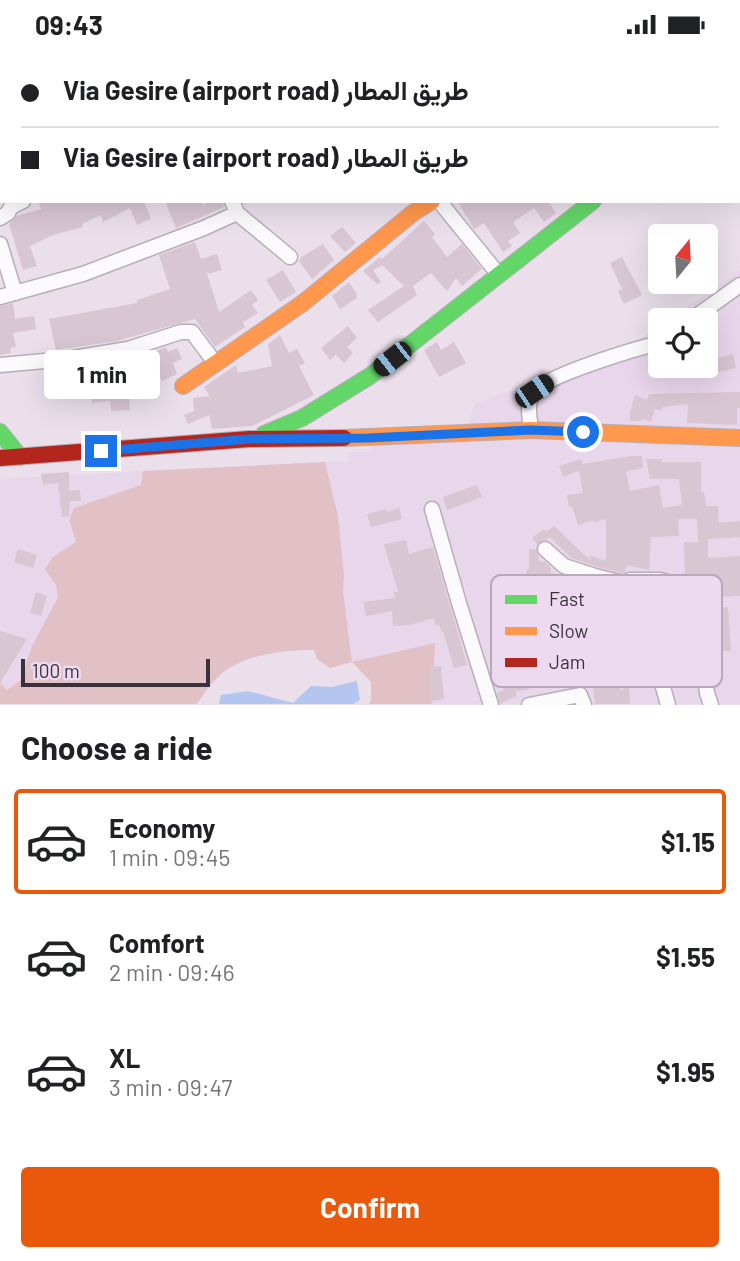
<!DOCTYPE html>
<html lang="en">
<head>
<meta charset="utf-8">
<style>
  :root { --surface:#fff; --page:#f6f6f6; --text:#202124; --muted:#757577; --line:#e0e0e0; --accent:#ea580c }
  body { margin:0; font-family:Barlow,Vazirmatn,sans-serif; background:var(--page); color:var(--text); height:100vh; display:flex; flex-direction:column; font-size:26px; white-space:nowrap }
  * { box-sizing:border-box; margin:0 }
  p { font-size:23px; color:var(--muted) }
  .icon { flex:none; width:38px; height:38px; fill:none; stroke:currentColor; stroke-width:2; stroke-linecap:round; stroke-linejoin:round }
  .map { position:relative; height:656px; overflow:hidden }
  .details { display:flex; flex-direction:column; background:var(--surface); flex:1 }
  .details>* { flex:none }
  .guide { position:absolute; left:0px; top:0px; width:740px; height:154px; box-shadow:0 7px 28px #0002; display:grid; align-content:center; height:154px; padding:0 21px; background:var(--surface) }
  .needle { width:46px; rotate:18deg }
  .tools { position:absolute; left:648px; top:175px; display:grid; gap:14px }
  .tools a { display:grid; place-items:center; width:70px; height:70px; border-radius:7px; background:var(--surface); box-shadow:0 7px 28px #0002; font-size:35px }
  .scale { position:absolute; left:21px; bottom:18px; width:189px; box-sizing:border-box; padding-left:7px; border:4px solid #39323b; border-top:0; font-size:19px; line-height:24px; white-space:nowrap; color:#39323b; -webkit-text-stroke:5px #eddaf0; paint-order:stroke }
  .end { position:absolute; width:32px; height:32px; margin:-16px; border:9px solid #1a73e8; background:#fff; box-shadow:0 0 0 4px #fff }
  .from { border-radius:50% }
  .bubble { position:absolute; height:49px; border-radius:7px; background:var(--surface); box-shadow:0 7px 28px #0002; font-size:23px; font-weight:700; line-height:49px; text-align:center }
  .car { position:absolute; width:21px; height:42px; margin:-21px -10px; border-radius:9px; box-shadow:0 0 5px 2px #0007; background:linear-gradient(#222 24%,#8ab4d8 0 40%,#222 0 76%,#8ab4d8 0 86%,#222 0) }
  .guide b { display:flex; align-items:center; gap:24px; height:66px; font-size:26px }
  .guide b+b { border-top:2px solid var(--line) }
  .guide i { width:18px; height:18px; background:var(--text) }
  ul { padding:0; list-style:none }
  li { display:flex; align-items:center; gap:21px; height:105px; margin:0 14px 10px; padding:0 7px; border:4px solid transparent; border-radius:7px }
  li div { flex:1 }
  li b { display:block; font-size:26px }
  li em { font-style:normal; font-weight:700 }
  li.active { border-color:var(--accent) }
  li>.icon { width:63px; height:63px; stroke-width:1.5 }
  h2 { padding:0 21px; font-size:32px; line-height:84px }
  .cta { display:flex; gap:14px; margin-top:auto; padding:14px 21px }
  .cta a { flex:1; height:80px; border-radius:7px; background:var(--accent); color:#fff; font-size:28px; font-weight:700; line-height:80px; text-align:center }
  .status { display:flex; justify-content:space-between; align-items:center; height:49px; padding:0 35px; background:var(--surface); direction:ltr }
  .status svg { height:19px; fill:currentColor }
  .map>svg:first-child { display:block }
  .built { fill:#e8d6eb }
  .green { fill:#e1c0c6 }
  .water { fill:#b4c6ef }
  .building { fill:#d8c6d2 }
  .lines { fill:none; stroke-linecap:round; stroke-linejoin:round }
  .street-casing { stroke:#b7afb8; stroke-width:17 }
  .fast-casing { stroke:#b7afb8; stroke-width:18 }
  .slow-casing { stroke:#b7afb8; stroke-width:18 }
  .jam-casing { stroke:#b7afb8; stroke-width:18 }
  .street { stroke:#fcfafc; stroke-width:14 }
  .fast { stroke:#63d668; stroke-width:16 }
  .slow { stroke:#ff974d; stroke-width:16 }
  .jam { stroke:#b3261e; stroke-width:16 }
  .route { stroke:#1a73e8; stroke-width:9 }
  .key { fill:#eddaf0; stroke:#b7a8ba; stroke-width:2 }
  .key-label { font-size:19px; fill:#39323b }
</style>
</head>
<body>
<div class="status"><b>09:43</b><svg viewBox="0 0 49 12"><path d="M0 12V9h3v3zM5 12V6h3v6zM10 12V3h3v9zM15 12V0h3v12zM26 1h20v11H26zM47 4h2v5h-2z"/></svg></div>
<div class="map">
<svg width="740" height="656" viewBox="0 0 740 656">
  <rect width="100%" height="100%" fill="#eadfeb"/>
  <g class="built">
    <polygon points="740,222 740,655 432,655 434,594 352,613 343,542 344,526 338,467 325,413 348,413 349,403 372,403 369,379 469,375 474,355 624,301 660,277 660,317 705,317 705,271 668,271"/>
    <polygon points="143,422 141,436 74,459 69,471 76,493 53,508 58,548 32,597 20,633 7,642 0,634 0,430"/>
  </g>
  <path class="green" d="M 325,413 L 338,467 L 344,526 L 343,542 L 352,613 L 435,594 L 432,655 L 369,655 L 371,651 L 371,633 L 352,613 L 330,619 L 317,610 L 314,601 C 286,600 242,606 220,626 C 211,634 203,646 197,655 L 0,655 L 0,634 L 7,641 L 20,632 L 32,597 L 58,548 L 56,536 L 45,520 L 53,508 L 76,493 L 69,471 L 74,459 L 141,436 L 143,422 Z"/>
  <polygon class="water" points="357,632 360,651 353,655 219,655 221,646 248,642 293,654 311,637 331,638"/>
  <g class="building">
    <polygon points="38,152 144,152 151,170 137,176 130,159 103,173 101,166 82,175 83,178 53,186 30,197 37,217 23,221 9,175 17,167 41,160"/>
    <polygon points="165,152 202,152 203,156 211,152 223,152 224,158 176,179"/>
    <polygon points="457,152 548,152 556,164 544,173 534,159 513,173 520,184 508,192 512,197 503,203 484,174 474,180"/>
    <polygon points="424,172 435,185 432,188 447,208 462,195 482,220 462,237 456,229 447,242 431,224 413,237 417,246 378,273 368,261 404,237 382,216 373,221 381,233 377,235 363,222 380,208 382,210"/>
    <polygon points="342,178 356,194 345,203 330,187"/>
    <polygon points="195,193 201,210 217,205 222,221 207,225 219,263 251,241 258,251 252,256 258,264 243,273 245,278 215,298 195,270 116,292 56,301 49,270 137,254 137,251 170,240 159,206"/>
    <polygon points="323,195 334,211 312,230 299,212 300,209"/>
    <polygon points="622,208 642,246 624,255 618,242 622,240 610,214"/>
    <polygon points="283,221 296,243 280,253 266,231"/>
    <polygon points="349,233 357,245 357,249 340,260 332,247"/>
    <polygon points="13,254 15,270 34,267 36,280 13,284 16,298 10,299 11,304 0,306 0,257"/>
    <polygon points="348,277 357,289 347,298 353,304 344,314 336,306 330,311 321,299"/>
    <polygon points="280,286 289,304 297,300 305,314 299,317 314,346 252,377 212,380 209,366 188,375 184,366 194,362 193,349 210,347 204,338 236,316 238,324 272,317 268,295"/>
    <polygon points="437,293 441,301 454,293 466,314 439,328 424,301"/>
    <polygon points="166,298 168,303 177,299 182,310 173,314 177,325 162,332 150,305"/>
    <polygon points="733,305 736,319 697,328 695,317 705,317 705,312"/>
    <polygon points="117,311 127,312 130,361 111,362 110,352 92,354 88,316"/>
    <polygon points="740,343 740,359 737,359 737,376 687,374 688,355 662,358 661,362 655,360 651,372 642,370 642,372 630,372 630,362 635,346 647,351 649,345"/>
    <polygon points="632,407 642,407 643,419 626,422 630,442 659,436 663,459 682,456 679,430 650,430 646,410 662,410 662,413 701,413 701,443 704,443 706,457 718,457 719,474 740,472 740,488 708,490 708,509 740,507 740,547 720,548 719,536 715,536 715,533 691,533 685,528 684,493 698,493 697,470 678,470 679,487 651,488 649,521 627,516 625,523 622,524 598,518 571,509 548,486 550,488 537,495 532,489 544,480 546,483 554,477 591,512 589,506 606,512 606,470 594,473 594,471 578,476 572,457 569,458 567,446 583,444 579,422 563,428 559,417 581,410 583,415"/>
    <polygon points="69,423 69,442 80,441 81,452 70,452 69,467 62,468 58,434 43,436 41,425"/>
    <polygon points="477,436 482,448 447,461 443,448"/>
    <polygon points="399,459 402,470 371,478 367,465 386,460 387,463"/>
    <polygon points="406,491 409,505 433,498 467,616 454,619 443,582 442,583 439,576 436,577 433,569 410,576 393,577 392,562 366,567 363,553 395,549 394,543 398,543 384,495"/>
    <polygon points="18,500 37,506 33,519 14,513"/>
    <polygon points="529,500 536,500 539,512 545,513 551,519 551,524 555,525 555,529 621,543 631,541 656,549 663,547 680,551 683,568 688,566 692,595 685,595 683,571 627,554 627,562 625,562 620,577 585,575 535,559 535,563 524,564 523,558 527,546 524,545 528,535 524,534 527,520 529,520"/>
    <polygon points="36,543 47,547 41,567 30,564"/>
    <polygon points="728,558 731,602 716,602 714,559"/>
    <polygon points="0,582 27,590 0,634"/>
    <polygon points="595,595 622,596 636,609 633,616 627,608 628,625 619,643 629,636 630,655 595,655 593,632 547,639 540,601 557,597 565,599 558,619 589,614"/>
    <polygon points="441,617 444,650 430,652 430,618"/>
    <polygon points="525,619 528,641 515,642 517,647 500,655 497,644 504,641 499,631"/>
  </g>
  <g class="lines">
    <defs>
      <g id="street">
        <polyline points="123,0 128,2"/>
        <polyline points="368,0 373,2"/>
        <polyline points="78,2 80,0"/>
        <polyline points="231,2 232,0"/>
        <polyline points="522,2 523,0"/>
        <polyline points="618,2 619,0"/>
        <polyline points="0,22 2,25"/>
        <polyline points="0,74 2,73"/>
        <polyline points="232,152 237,164 290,208"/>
        <polyline points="439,152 499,226"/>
        <polyline points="0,169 8,164 11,158 23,152"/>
        <polyline points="0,195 15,244"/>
        <polyline points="0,248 83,225 204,179 237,164"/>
        <polyline points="691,271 740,236"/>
        <polyline points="0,316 67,310 128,300 181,283 192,283 216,315"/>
        <path d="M 531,381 C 530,369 526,355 533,344 C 543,327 638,299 660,294"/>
        <polyline points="432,460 459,554 491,656"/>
        <polyline points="545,500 564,517 595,527 623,534 630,531 660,531 682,537 696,551 707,644 711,656"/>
        <polyline points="546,575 553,584 565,579 583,585 626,587 647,606 658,620 668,656"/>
        <polyline points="529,656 580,646 584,656"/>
      </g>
      <g id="fast">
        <polyline points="0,383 20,408"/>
        <polyline points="264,385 302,369 370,327 593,152"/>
      </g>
      <g id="slow">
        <polyline points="738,37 740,36"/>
        <polyline points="183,337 303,254 413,164 432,152"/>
        <polyline points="344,389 531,381 740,389"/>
      </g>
      <polyline id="jam" points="0,409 249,390 344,389"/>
    </defs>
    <use href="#street" class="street-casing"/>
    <use href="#fast" class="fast-casing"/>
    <use href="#slow" class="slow-casing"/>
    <use href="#jam" class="jam-casing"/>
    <use href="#street" class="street"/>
    <use href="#fast" class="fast"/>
    <use href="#slow" class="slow"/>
    <use href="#jam" class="jam"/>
  </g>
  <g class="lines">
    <polyline class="route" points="101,402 249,390 368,389 531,381 583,383"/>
  </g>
  <rect x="491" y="526" width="231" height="112" rx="10" class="key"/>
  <rect x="505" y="546" width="32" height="9" fill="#63d668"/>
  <rect x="505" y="578" width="32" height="8" fill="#ff974d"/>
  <rect x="505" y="609" width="32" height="9" fill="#b3261e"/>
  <g class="key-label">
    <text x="549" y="557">Fast</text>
    <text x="549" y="589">Slow</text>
    <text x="549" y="620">Jam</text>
  </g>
</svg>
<div class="tools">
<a><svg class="needle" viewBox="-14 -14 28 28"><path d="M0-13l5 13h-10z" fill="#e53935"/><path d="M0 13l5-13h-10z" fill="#757577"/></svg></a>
<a><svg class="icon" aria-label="locate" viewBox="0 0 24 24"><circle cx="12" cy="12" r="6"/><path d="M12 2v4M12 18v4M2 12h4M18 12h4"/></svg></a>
</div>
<div class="scale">100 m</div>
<i class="end from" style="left:583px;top:383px"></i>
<i class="end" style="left:101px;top:402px"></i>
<div class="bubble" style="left:44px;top:301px;width:116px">1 min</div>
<i class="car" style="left:392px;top:310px;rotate:232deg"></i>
<i class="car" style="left:534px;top:342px;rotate:56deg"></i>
<div class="guide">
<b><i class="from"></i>Via Gesire (airport road) طريق المطار</b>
<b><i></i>Via Gesire (airport road) طريق المطار</b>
</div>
</div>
<section class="details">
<h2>Choose a ride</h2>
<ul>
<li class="active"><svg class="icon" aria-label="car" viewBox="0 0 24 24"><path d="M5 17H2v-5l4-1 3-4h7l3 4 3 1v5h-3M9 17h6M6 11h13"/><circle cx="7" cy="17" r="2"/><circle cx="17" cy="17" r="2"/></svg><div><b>Economy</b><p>1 min · 09:45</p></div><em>$1.15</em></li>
<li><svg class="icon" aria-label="car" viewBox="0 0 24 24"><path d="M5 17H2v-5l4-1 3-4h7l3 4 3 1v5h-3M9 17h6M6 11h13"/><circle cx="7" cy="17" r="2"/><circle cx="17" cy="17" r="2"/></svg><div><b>Comfort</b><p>2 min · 09:46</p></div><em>$1.55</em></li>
<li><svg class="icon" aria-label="car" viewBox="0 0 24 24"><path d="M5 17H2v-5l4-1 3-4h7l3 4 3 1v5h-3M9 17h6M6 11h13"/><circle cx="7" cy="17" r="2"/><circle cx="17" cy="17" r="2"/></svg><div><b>XL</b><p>3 min · 09:47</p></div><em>$1.95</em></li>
</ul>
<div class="cta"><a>Confirm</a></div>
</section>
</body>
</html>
